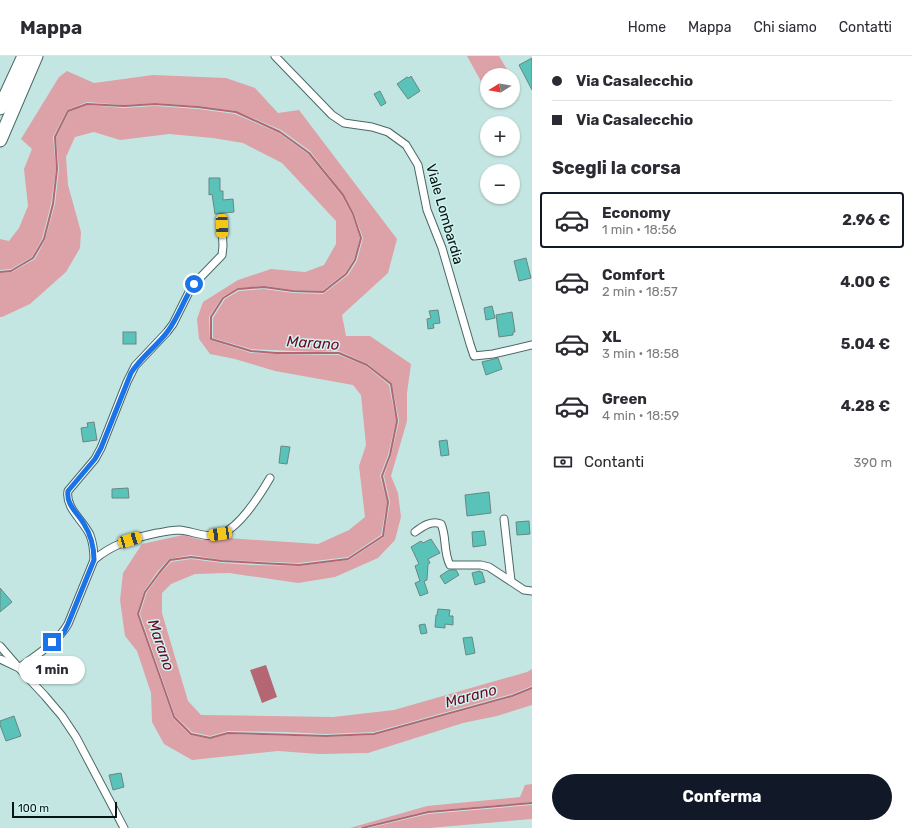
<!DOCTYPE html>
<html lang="it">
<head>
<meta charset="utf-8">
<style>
  :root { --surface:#fff; --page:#f7f7f7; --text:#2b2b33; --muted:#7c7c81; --line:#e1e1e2; --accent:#111827 }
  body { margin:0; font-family:Rubik,sans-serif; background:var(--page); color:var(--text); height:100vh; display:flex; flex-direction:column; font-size:15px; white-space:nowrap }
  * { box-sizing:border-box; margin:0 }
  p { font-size:13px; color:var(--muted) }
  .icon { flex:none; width:22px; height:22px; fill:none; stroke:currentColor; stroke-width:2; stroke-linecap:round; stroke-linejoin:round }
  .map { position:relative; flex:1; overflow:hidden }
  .sheet { display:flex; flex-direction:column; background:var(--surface); width:380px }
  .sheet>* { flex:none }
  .banner { display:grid; align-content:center; height:88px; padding:0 20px; background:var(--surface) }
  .needle { width:26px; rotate:259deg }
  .tools { position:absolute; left:480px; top:12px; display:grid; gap:8px }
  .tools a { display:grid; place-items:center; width:40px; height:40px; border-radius:50%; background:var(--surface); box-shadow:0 1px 3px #0004; font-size:20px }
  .scale { position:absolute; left:12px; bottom:10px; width:105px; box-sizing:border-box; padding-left:4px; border:2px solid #091514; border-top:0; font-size:11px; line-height:14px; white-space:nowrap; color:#091514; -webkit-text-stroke:3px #d1f4ef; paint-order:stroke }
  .end { position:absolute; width:18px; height:18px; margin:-9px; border:5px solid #1a73e8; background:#fff; box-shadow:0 0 0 2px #fff }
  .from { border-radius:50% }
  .bubble { position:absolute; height:28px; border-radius:14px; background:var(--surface); box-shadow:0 1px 3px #0004; font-size:13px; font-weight:700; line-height:28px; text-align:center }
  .car { position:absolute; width:12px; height:24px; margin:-12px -6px; border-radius:5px; box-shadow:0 0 3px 1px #0007; background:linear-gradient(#f5c518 24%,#345 0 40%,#f5c518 0 76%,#345 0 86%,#f5c518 0) }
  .banner b { display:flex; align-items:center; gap:14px; height:38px; font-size:15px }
  .banner b+b { border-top:1px solid var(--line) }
  .banner i { width:10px; height:10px; background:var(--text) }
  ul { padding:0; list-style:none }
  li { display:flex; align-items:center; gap:12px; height:56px; margin:0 8px 6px; padding:0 12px; border:2px solid transparent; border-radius:4px }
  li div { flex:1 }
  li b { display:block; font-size:15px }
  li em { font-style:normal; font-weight:700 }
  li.on { border-color:var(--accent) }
  li>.icon { width:36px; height:36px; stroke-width:1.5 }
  h2 { padding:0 20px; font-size:18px; line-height:48px }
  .pay { display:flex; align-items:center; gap:10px; height:44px; padding:0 20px; font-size:15px }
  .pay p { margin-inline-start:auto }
  .button { display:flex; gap:8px; margin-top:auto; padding:8px 20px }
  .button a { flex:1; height:46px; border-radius:24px; background:var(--accent); color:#fff; font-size:16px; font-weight:700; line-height:46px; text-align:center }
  header { display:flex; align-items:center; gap:24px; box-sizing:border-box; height:56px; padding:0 20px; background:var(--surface); border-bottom:1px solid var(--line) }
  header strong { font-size:19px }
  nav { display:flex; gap:22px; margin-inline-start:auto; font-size:14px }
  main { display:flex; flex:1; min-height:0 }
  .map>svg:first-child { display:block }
  .green { fill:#dda1a8 }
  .water { fill:#b46772 }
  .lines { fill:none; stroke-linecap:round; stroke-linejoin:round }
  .stream { stroke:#b46772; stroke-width:2 }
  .building { fill:#59c3b9; stroke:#688784 }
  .street-casing { stroke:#4a6865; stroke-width:9 }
  .highway-casing { stroke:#4a6865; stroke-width:15 }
  .street { stroke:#fff; stroke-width:7 }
  .highway { stroke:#fff; stroke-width:13 }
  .route { stroke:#1a73e8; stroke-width:5 }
  .labels { text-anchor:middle; stroke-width:3; stroke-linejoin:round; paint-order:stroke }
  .street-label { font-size:14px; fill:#091514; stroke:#d1f4ef }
  .water-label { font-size:15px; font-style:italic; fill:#6b0827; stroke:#d1f4ef }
</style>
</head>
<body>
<header>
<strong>Mappa</strong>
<nav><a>Home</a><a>Mappa</a><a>Chi siamo</a><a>Contatti</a></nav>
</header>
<main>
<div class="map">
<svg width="532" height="772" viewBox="0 0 532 772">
  <rect width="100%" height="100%" fill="#c4e6e2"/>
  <g class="green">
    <polygon points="467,0 499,0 508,15 501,19 487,19 487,26 483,29"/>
    <polygon points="67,15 94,27 153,19 226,22 255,32 278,57 299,54 397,183 388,217 342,259 346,280 370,280 411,308 407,337 407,365 391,420 398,437 401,461 395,484 378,502 335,521 298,527 229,517 195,518 171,528 162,537 162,557 188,645 201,659 333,661 394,654 527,616 532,613 532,630 512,638 374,676 326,678 285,676 228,675 210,680 192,676 175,660 140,558 147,536 160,518 171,506 191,503 222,507 253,509 299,510 349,504 384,481 390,446 384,420 391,400 399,365 392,328 368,308 339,295 317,296 251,293 213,282 213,262 225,243 239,235 264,233 293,237 323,238 348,219 357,205 363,182 354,157 344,139 310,95 281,74 236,55 198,50 155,47 124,49 87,46 67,54 53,81 56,113 51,148 42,183 32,201 11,213 0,214 0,183 9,185 19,172 28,150 24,113 32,93 21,83 59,21"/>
    <polygon points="87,49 124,52 155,50 198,53 235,58 279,77 308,98 342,140 352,159 360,182 354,203 345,217 322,235 293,234 265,230 238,232 222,241 209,261 210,284 251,297 276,298 339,299 366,310 389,329 396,365 388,399 380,420 387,446 381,479 348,501 298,507 223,504 191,499 169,503 157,516 144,535 137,558 173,662 190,679 210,683 228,678 326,681 375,679 513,641 532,633 532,649 497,660 463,667 368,697 319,698 278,695 192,704 164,688 152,666 151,637 137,595 125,580 120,544 123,517 142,488 183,479 202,484 227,482 318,488 349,474 365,461 359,410 366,389 361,339 353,329 275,315 235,303 210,298 199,283 197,263 203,246 238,224 271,213 305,216 324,209 336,188 336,165 282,107 243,87 213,82 169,78 120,84 94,76 75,81 66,101 68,129 81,176 80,192 66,216 30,248 2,261 0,261 0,217 12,216 35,203 45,184 55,148 59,113 56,82 69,56"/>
    <polygon points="532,728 532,746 427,755 357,772 350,772 427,750 520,741 525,729"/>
    <polygon points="532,749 532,763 429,772 369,772 428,758"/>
  </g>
  <polygon class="water" points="266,609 277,641 262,647 250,614"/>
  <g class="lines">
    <g class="stream">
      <polyline points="0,216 11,215 33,202 44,183 53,148 57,113 55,81 68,55 87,48 124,50 155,48 198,51 236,56 280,76 309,97 343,139 353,158 361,182 355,204 346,218 323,236 293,235 264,231 238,233 223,242 211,261 211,283 251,295 276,297 339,297 367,309 391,328 397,365 390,399 382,420 388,446 383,480 348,503 299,509 222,505 191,501 170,504 159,517 145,536 138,558 174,661 191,678 210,682 228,677 326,680 374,678 512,640 532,632"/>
      <polyline points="362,772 428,756 532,747"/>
    </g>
  </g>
  <g class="building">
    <polygon points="532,2 532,34 519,9"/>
    <polygon points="411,20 420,35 408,43 397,28 407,21 409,22"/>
    <polygon points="380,35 386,47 381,50 374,38"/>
    <polygon points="209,122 220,122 220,135 223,135 223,144 233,143 234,156 215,158 212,138 209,139"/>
    <polygon points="526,202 531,222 519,225 514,205"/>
    <polygon points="492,250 495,262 486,264 484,252"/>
    <polygon points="438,254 440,267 433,268 434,272 428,273 427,263 431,262 429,255"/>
    <polygon points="512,256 515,276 513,276 513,279 499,281 496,259"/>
    <rect x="123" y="276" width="13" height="12"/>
    <polygon points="498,302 502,313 486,319 482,306"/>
    <polygon points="94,366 97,384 83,386 81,372 88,371 87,367"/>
    <polygon points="447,384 449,399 441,400 439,385"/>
    <polygon points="281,390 290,391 287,408 279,407"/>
    <polygon points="128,432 129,442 112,442 112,433"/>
    <polygon points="489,436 491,457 467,460 465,439"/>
    <polygon points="529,465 530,478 517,479 516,466"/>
    <polygon points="484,475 486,489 473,491 472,476"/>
    <polygon points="431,483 440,497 428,503 430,507 428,508 427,524 424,525 428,537 420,540 415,527 420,525 415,510 419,508 411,491 421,485 423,487"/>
    <polygon points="449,514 456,514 459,519 445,528 440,520"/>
    <polygon points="480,515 480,516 482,516 485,526 475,529 472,517"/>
    <polygon points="0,532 12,546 0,556"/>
    <polygon points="438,553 450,554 449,560 453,560 453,569 445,568 445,572 435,571 436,559 437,559"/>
    <polygon points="425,568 427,577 421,578 419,569"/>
    <polygon points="472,581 475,597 466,599 463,582"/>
    <polygon points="43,601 50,610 40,617 33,608"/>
    <polygon points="14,660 21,680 6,685 0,669 0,665"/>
    <polygon points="121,717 124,731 113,734 109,719"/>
  </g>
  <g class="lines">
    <defs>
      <g id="street">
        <polyline points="275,0 332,59 344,67 372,71 388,76 406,89 418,109 427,154 442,192 470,288 474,300 493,298 532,289"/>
        <polyline points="504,463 511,525"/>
        <path d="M 415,476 C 423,470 432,464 441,468 C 447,481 443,496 450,509 L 481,509 L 489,511 L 524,534 L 532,535"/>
        <path d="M 94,504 C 112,488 134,482 157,477 C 164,476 172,474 179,474 C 193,475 206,483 221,478 C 240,471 260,439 270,422"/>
        <path d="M 0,590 L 19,612 C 36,599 57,587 68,568 L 94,504 C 94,495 93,487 90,479 C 83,464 65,452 68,435 L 95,403 L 101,392 L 127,326 L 135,310 L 167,276 L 173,268 L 189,236 L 194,228 L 222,199 L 223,190 L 222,170"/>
        <polyline points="0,603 19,612 45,640 62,660 76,681 124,772"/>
      </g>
      <g id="highway">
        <polyline points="0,52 24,0"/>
        <polyline points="0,84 36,0"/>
      </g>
    </defs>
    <use href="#street" class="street-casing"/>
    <use href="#highway" class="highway-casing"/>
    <use href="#street" class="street"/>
    <use href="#highway" class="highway"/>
  </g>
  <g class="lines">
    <path class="route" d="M 52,586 L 64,576 L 68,568 L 94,504 C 94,491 91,479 84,468 C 77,456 66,449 68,435 L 95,403 L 101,392 L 131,317 C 141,301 157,290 168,275 C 179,260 184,243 194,228"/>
  </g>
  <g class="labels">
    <g class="street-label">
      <text transform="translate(445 158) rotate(74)" y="5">Viale Lombardia</text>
    </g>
    <g class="water-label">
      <text transform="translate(313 287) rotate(4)" y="5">Marano</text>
      <text transform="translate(161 589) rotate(71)" y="5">Marano</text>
      <text transform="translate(471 640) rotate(-15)" y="5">Marano</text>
    </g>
  </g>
</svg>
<div class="tools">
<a><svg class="needle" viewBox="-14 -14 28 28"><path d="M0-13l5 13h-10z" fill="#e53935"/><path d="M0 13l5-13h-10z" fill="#7c7c81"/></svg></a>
<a>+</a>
<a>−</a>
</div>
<div class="scale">100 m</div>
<i class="end from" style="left:194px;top:228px"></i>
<i class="end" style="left:52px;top:586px"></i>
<div class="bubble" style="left:19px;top:600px;width:66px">1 min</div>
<i class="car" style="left:222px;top:170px;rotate:178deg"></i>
<i class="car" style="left:220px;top:478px;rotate:262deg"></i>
<i class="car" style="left:130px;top:484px;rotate:73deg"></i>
</div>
<section class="sheet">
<div class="banner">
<b><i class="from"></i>Via Casalecchio</b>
<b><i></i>Via Casalecchio</b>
</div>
<h2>Scegli la corsa</h2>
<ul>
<li class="on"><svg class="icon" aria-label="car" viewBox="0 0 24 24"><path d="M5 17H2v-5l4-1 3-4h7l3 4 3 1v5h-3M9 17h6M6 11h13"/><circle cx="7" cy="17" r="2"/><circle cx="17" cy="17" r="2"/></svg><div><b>Economy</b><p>1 min · 18:56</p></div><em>2.96 €</em></li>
<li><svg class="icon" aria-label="car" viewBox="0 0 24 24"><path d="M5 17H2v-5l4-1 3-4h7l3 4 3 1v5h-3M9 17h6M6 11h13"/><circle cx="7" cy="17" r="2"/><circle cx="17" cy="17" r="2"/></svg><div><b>Comfort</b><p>2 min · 18:57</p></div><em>4.00 €</em></li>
<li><svg class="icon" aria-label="car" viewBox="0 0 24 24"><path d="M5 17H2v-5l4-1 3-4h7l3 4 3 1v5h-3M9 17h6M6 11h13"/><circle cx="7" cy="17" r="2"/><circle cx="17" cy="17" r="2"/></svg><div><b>XL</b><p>3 min · 18:58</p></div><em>5.04 €</em></li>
<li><svg class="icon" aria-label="car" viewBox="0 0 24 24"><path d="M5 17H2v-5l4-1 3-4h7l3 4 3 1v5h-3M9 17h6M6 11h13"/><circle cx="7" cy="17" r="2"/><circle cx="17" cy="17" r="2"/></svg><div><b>Green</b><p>4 min · 18:59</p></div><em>4.28 €</em></li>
</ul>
<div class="pay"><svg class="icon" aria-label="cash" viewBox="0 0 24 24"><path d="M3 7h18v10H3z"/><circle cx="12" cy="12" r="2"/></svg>Contanti<p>390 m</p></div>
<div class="button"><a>Conferma</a></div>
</section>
</main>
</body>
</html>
